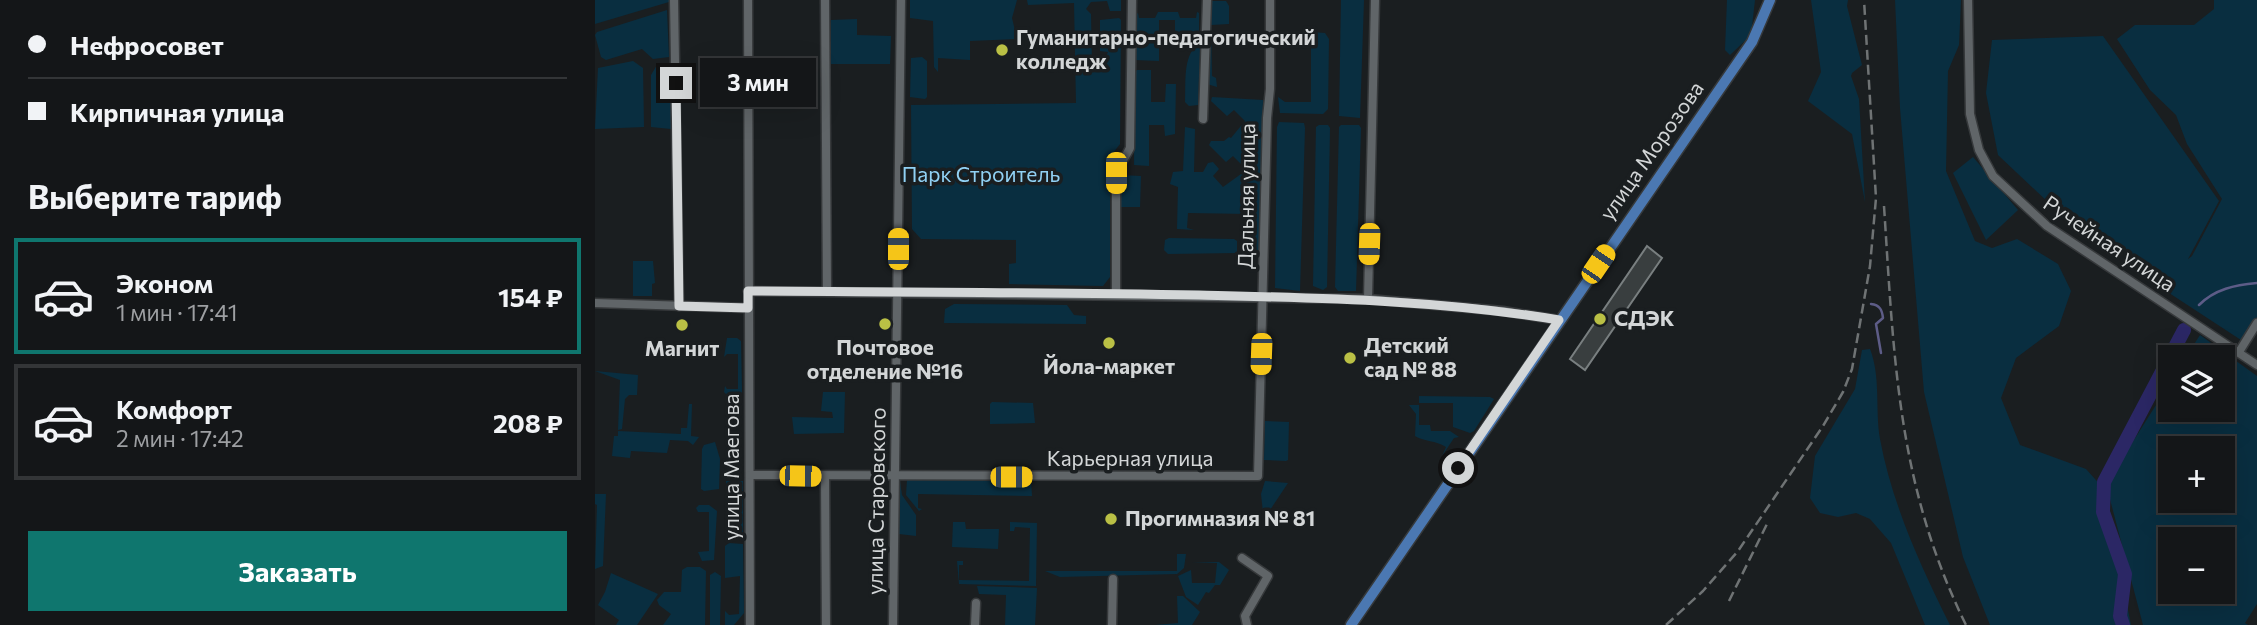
<!DOCTYPE html>
<html lang="ru">
<head>
<meta charset="utf-8">
<style>
  :root { --surface:#141618; --page:#212325; --text:#f1f3f6; --muted:#9d9fa2; --line:#333537; --accent:#0f766e }
  body { margin:0; font-family:Commissioner,sans-serif; background:var(--page); color:var(--text); height:100vh; display:flex; flex-direction:column; font-size:26px; white-space:nowrap }
  * { box-sizing:border-box; margin:0 }
  p { font-size:23px; color:var(--muted) }
  .icon { flex:none; width:38px; height:38px; fill:none; stroke:currentColor; stroke-width:2; stroke-linecap:round; stroke-linejoin:round }
  .map { position:relative; flex:1; overflow:hidden }
  .sheet { display:flex; flex-direction:column; background:var(--surface); width:595px }
  .sheet>* { flex:none }
  .hud { display:grid; align-content:center; height:154px; padding:0 28px; background:var(--surface) }
  .fabs { position:absolute; left:1563px; top:345px; display:grid; gap:14px }
  .fabs a { display:grid; place-items:center; width:77px; height:77px; border-radius:0px; background:var(--surface); box-shadow:0 7px 28px #0002,0 0 0 2px var(--line); font-size:35px }
  .end { position:absolute; width:32px; height:32px; margin:-16px; border:9px solid #d3d6d7; background:#111; box-shadow:0 0 0 4px #111 }
  .from { border-radius:50% }
  .bubble { position:absolute; height:49px; border-radius:0px; background:var(--surface); box-shadow:0 7px 28px #0002,0 0 0 2px var(--line); font-size:23px; font-weight:700; line-height:49px; text-align:center }
  .car { position:absolute; width:21px; height:42px; margin:-21px -10px; border-radius:9px; box-shadow:0 0 5px 2px #0007; background:linear-gradient(#f5c518 24%,#345 0 40%,#f5c518 0 76%,#345 0 86%,#f5c518 0) }
  .hud b { display:flex; align-items:center; gap:24px; height:66px; font-size:26px }
  .hud b+b { border-top:2px solid var(--line) }
  .hud i { width:18px; height:18px; background:var(--text) }
  ul { padding:0; list-style:none }
  li { display:flex; align-items:center; gap:21px; height:116px; margin:0 14px 10px; padding:0 14px; border:4px solid var(--line); border-radius:0px }
  li div { flex:1 }
  li b { display:block; font-size:26px }
  li em { font-style:normal; font-weight:700 }
  li.on { border-color:var(--accent) }
  li>.icon { width:63px; height:63px; stroke-width:1.5 }
  h2 { padding:0 28px; font-size:32px; line-height:84px }
  .button { display:flex; gap:14px; margin-top:auto; padding:14px 28px }
  .button a { flex:1; height:80px; border-radius:0px; background:var(--accent); color:#fff; font-size:28px; font-weight:700; line-height:80px; text-align:center }
  main { display:flex; flex:1; min-height:0 }
  .map>svg:first-child { display:block }
  .green { fill:#092e40; fill-rule:evenodd }
  .lines { fill:none; stroke-linecap:round; stroke-linejoin:round }
  .stream { stroke:#5d5c87; stroke-width:2.5 }
  .river { stroke:#2b2765; stroke-width:14 }
  .building { fill:#393e3f; stroke:#797f80; stroke-width:2 }
  .minor-casing { stroke:#36393b; stroke-width:11 }
  .major-casing { stroke:#36393b; stroke-width:13 }
  .minor { stroke:#606568; stroke-width:8 }
  .major { stroke:#4b78b2; stroke-width:10 }
  .rail { stroke:#6f7374; stroke-width:2.5; stroke-dasharray:10 5; stroke-linecap:butt }
  .route { stroke:#d3d6d7; stroke-width:9 }
  .poi-dot { fill:#bac045; stroke:#1a1e20; stroke-width:2.5 }
  .labels { text-anchor:middle; stroke-width:7; stroke-linejoin:round; paint-order:stroke }
  .poi-label { font-size:21px; font-weight:bold; fill:#d3d6d7; stroke:#1a1e20; text-anchor:start }
  .street-label { font-size:21px; fill:#d3d6d7; stroke:#1a1e20 }
  .park-label { font-size:21px; fill:#91d1f4; stroke:#1a1e20 }
</style>
</head>
<body>
<main>
<section class="sheet">
<div class="hud">
<b><i class="from"></i>Нефросовет</b>
<b><i></i>Кирпичная улица</b>
</div>
<h2>Выберите тариф</h2>
<ul>
<li class="on"><svg class="icon" aria-label="car" viewBox="0 0 24 24"><path d="M5 17H2v-5l4-1 3-4h7l3 4 3 1v5h-3M9 17h6M6 11h13"/><circle cx="7" cy="17" r="2"/><circle cx="17" cy="17" r="2"/></svg><div><b>Эконом</b><p>1 мин · 17:41</p></div><em>154 ₽</em></li>
<li><svg class="icon" aria-label="car" viewBox="0 0 24 24"><path d="M5 17H2v-5l4-1 3-4h7l3 4 3 1v5h-3M9 17h6M6 11h13"/><circle cx="7" cy="17" r="2"/><circle cx="17" cy="17" r="2"/></svg><div><b>Комфорт</b><p>2 мин · 17:42</p></div><em>208 ₽</em></li>
</ul>
<div class="button"><a>Заказать</a></div>
</section>
<div class="map">
<svg width="1662" height="625" viewBox="0 0 1662 625">
  <rect width="100%" height="100%" fill="#1a1e20"/>
  <g class="green">
    <polygon points="0,0 74,0 74,2 0,24"/>
    <polygon points="315,0 422,0 417,18 422,39 375,41 375,60 343,58 343,72 339,67 338,21 315,18"/>
    <polygon points="432,0 526,0 526,11 515,11 512,1 496,2 491,9 496,14 497,65 505,69 513,52 505,51 505,20 524,18 526,20 525,144 515,157 515,277 508,286 414,284 414,264 421,263 421,240 326,239 317,229 316,105 481,103 479,3 433,5"/>
    <polygon points="746,0 769,0 765,118 744,116"/>
    <polygon points="1132,0 1160,0 1156,35 1135,55 1130,50"/>
    <polygon points="1216,0 1253,0 1252,6 1267,65 1257,73 1256,76 1264,99 1270,202 1257,134 1213,101 1226,72"/>
    <polygon points="1300,0 1366,0 1364,45 1353,71 1351,171 1380,241 1397,248 1422,239 1463,264 1476,291 1464,326 1421,358 1406,398 1425,445 1491,469 1509,489 1536,625 1395,625 1368,557 1329,392 1305,108"/>
    <polygon points="1619,0 1662,0 1662,317 1646,340 1568,289 1567,284 1570,278 1455,204 1403,155 1391,93 1397,40 1508,36 1624,201 1593,259 1597,256 1627,199 1592,144 1581,115 1555,90 1522,39 1540,25 1599,25 1619,9"/>
    <polygon points="614,1 631,1 634,6 634,24 616,25 617,76 621,78 622,87 612,84"/>
    <polygon points="72,10 74,57 58,59 47,49 11,60 6,57 0,35 2,32"/>
    <polygon points="563,12 583,12 585,18 601,18 602,12 604,13 604,33 600,36 580,38 580,20 564,20 564,61 540,60 540,15 543,13 544,18 560,18"/>
    <polygon points="262,19 262,35 296,36 295,64 236,64 236,20"/>
    <polygon points="716,32 730,33 734,39 733,109 728,114 685,113 683,97 690,102 716,102"/>
    <path d="M 599,48 L 605,48 L 603,105 L 594,106 L 590,102 C 591,86 588,61 599,48 Z"/>
    <polygon points="316,58 327,57 332,61 332,97 330,99 315,97"/>
    <polygon points="38,61 48,68 49,127 0,129 3,68"/>
    <polygon points="74,64 77,68 77,126 76,129 56,127 56,75 62,65"/>
    <polygon points="542,70 556,70 556,102 570,102 571,84 581,84 580,134 570,136 569,125 554,125 554,166 539,165 540,72"/>
    <polygon points="617,97 668,100 664,254 656,253 655,232 651,232 655,229 655,214 593,213 592,228 599,230 582,229 583,187 575,184 578,172 588,171 590,127 600,129 599,172 608,172 613,163 618,162 624,169 618,176 628,187 646,174 649,167 638,156 631,162 614,145 616,141 629,141 634,137 636,138 650,121 639,110 632,116 616,101"/>
    <polygon points="684,122 709,123 710,128 705,291 680,288 682,127"/>
    <polygon points="724,125 733,125 735,128 732,287 728,290 718,286 721,127"/>
    <polygon points="746,125 764,125 766,128 761,291 743,291 740,287 744,127"/>
    <polygon points="1378,157 1423,210 1391,240 1358,173"/>
    <polygon points="525,175 546,176 545,207 524,207"/>
    <polygon points="574,238 639,239 642,241 642,253 573,254 569,250 570,240"/>
    <polygon points="38,261 58,261 60,283 57,284 57,296 38,296"/>
    <polygon points="359,304 472,305 479,315 491,316 491,324 349,323 350,309"/>
    <path d="M 1605,335 L 1662,376 L 1662,604 L 1650,623 L 1653,625 L 1548,625 L 1511,484 L 1575,383 L 1575,410 L 1628,410 L 1628,357 L 1591,357 ZM 1575,448 L 1628,448 L 1628,500 L 1575,500 ZM 1575,539 L 1628,539 L 1628,592 L 1575,592 Z"/>
    <polygon points="132,338 142,338 146,341 147,392 145,395 132,395 129,392 130,386 132,389 143,389 143,354 132,354 129,357"/>
    <path d="M 1275,349 C 1286,377 1280,409 1285,439 C 1297,504 1326,567 1355,625 L 1330,625 L 1296,543 L 1275,519 L 1261,513 L 1243,517 L 1225,513 L 1215,498 L 1220,456 L 1260,389 L 1267,350 Z"/>
    <polygon points="0,371 43,375 42,395 34,395 30,399 27,429 23,430 25,380"/>
    <polygon points="228,392 250,392 249,433 199,434 197,417 238,418 237,412 226,411"/>
    <polygon points="824,396 895,397 899,399 879,431 875,433 858,427 858,403 824,403"/>
    <polygon points="397,402 438,403 440,423 395,424 395,404"/>
    <polygon points="94,404 97,404 96,436 104,437 98,445 93,441 75,440 72,453 36,451 35,458 17,456 19,436 23,436 23,431 86,434 86,428 92,428"/>
    <path d="M 814,405 L 824,405 L 824,425 L 835,425 L 836,431 L 855,431 L 864,437 L 859,438 L 847,456 L 851,447 C 840,440 830,442 820,436 L 821,414 Z"/>
    <polygon points="670,421 694,422 693,460 691,461 669,460"/>
    <polygon points="120,442 125,459 124,489 109,491 106,489 107,449 109,445"/>
    <polygon points="312,480 436,481 437,496 323,494 323,508 327,509 324,511 311,495"/>
    <polygon points="131,481 148,481 148,535 133,537 131,534"/>
    <polygon points="305,481 307,495 321,515 321,536 304,534"/>
    <polygon points="670,481 693,483 673,513 668,512 666,494"/>
    <polygon points="0,494 11,494 8,566 0,569 2,505 0,504"/>
    <polygon points="104,505 114,505 122,511 119,560 107,561 103,552 114,551 114,512 103,512 101,508"/>
    <polygon points="358,522 370,522 371,529 404,529 403,549 357,547"/>
    <polygon points="415,522 442,523 441,586 364,584 362,561 368,561 368,565 364,565 364,580 434,581 435,528 420,527 419,531 415,531"/>
    <polygon points="134,543 148,544 149,613 139,625 130,625 130,611 134,615 144,614 145,576 130,578 130,546"/>
    <polygon points="582,554 591,554 589,568 582,574 465,577 450,571 582,571"/>
    <polygon points="597,562 624,562 634,570 625,585 620,585 614,593 611,592 603,605 591,597 583,576 596,570 597,583 620,583 622,563"/>
    <polygon points="92,567 105,567 111,571 110,625 68,625 76,614 64,605 62,600 69,592 86,592 87,570"/>
    <polygon points="120,572 126,576 125,625 115,625 115,575"/>
    <polygon points="16,573 63,594 42,625 21,625 24,620 3,605 10,592"/>
    <polygon points="382,586 442,588 440,625 410,625 411,595 384,594"/>
    <polygon points="582,596 588,596 605,612 597,625 560,625 583,623"/>
  </g>
  <g class="lines">
    <g class="stream">
      <path d="M 1276,304 C 1285,305 1287,310 1288,318 L 1281,324 L 1286,353"/>
      <path d="M 1604,305 C 1620,289 1640,285 1662,283"/>
    </g>
    <polyline class="river" points="1528,625 1525,616 1530,574 1508,512 1509,482 1589,330"/>
  </g>
  <polygon class="building" points="1052,246 1067,258 990,370 975,359"/>
  <g class="lines">
    <defs>
      <g id="minor">
        <polyline points="79,0 84,306"/>
        <polyline points="153,0 155,625"/>
        <polyline points="230,0 232,291"/>
        <polyline points="1373,0 1375,114 1384,150 1398,176 1452,226 1662,365"/>
        <polyline points="608,119 612,0"/>
        <polyline points="153,291 773,299 908,311 964,320"/>
        <polyline points="521,294 521,173 535,148 537,0"/>
        <polyline points="773,299 780,0"/>
        <polyline points="0,303 153,308"/>
        <polyline points="1644,352 1662,323"/>
        <polyline points="155,475 663,476 672,118 675,89 675,0"/>
        <polyline points="230,476 231,625"/>
        <polyline points="647,558 673,576 650,616 652,625"/>
        <polyline points="298,625 306,0"/>
        <polyline points="380,625 381,603"/>
        <polyline points="517,625 518,579"/>
      </g>
      <polyline id="major" points="756,625 1157,42 1175,0"/>
    </defs>
    <use href="#minor" class="minor-casing"/>
    <use href="#major" class="major-casing"/>
    <use href="#minor" class="minor"/>
    <use href="#major" class="major"/>
    <g class="rail">
      <path d="M 1289,206 C 1299,358 1302,485 1371,625"/>
      <polyline points="1134,601 1172,524"/>
      <polyline points="1071,625 1108,591 1143,551 1228,426 1248,392 1257,369 1275,266 1281,198 1269,0"/>
    </g>
  </g>
  <g class="lines">
    <path class="route" d="M 81,83 L 84,306 L 153,308 L 153,291 C 303,292 454,292 604,295 C 725,298 845,300 964,320 L 863,468"/>
  </g>
  <g class="poi-dot">
    <circle cx="407" cy="50" r="7"/>
    <circle cx="1005" cy="319" r="7"/>
    <circle cx="290" cy="324" r="7"/>
    <circle cx="87" cy="325" r="7"/>
    <circle cx="514" cy="343" r="7"/>
    <circle cx="755" cy="358" r="7"/>
    <circle cx="516" cy="519" r="7"/>
  </g>
  <g class="labels">
    <g class="poi-label">
      <text x="421" y="45">Гуманитарно-педагогический<tspan x="421" dy="24">колледж</tspan></text>
      <text x="1019" y="326">СДЭК</text>
      <text x="769" y="353">Детский<tspan x="769" dy="24">сад № 88</tspan></text>
      <text x="290" y="355" text-anchor="middle">Почтовое<tspan x="290" dy="24">отделение №16</tspan></text>
      <text x="87" y="356" text-anchor="middle">Магнит</text>
      <text x="514" y="374" text-anchor="middle">Йола-маркет</text>
      <text x="530" y="526">Прогимназия № 81</text>
    </g>
    <g class="street-label">
      <text transform="translate(1057 151) rotate(-55)" y="7">улица Морозова</text>
      <text transform="translate(652 196) rotate(-89)" y="7">Дальняя улица</text>
      <text transform="translate(1514 244) rotate(34)" y="7">Ручейная улица</text>
      <text x="535" y="466">Карьерная улица</text>
      <text transform="translate(137 467) rotate(-90)" y="7">улица Маегова</text>
      <text transform="translate(282 501) rotate(-89)" y="7">улица Старовского</text>
    </g>
    <g class="park-label">
      <text x="386" y="182">Парк Строитель</text>
    </g>
  </g>
</svg>
<div class="fabs">
<a><svg class="icon" aria-label="layers" viewBox="0 0 24 24"><path d="M12 4l9 5-9 5-9-5zM3 14l9 5 9-5"/></svg></a>
<a>+</a>
<a>−</a>
</div>
<i class="end from" style="left:863px;top:468px"></i>
<i class="end" style="left:81px;top:83px"></i>
<div class="bubble" style="left:105px;top:58px;width:116px">3 мин</div>
<i class="car" style="left:521px;top:173px;rotate:180deg"></i>
<i class="car" style="left:774px;top:244px;rotate:182deg"></i>
<i class="car" style="left:303px;top:249px;rotate:0deg"></i>
<i class="car" style="left:1003px;top:264px;rotate:34deg"></i>
<i class="car" style="left:666px;top:354px;rotate:182deg"></i>
<i class="car" style="left:205px;top:476px;rotate:91deg"></i>
<i class="car" style="left:416px;top:477px;rotate:90deg"></i>
</div>
</main>
</body>
</html>
